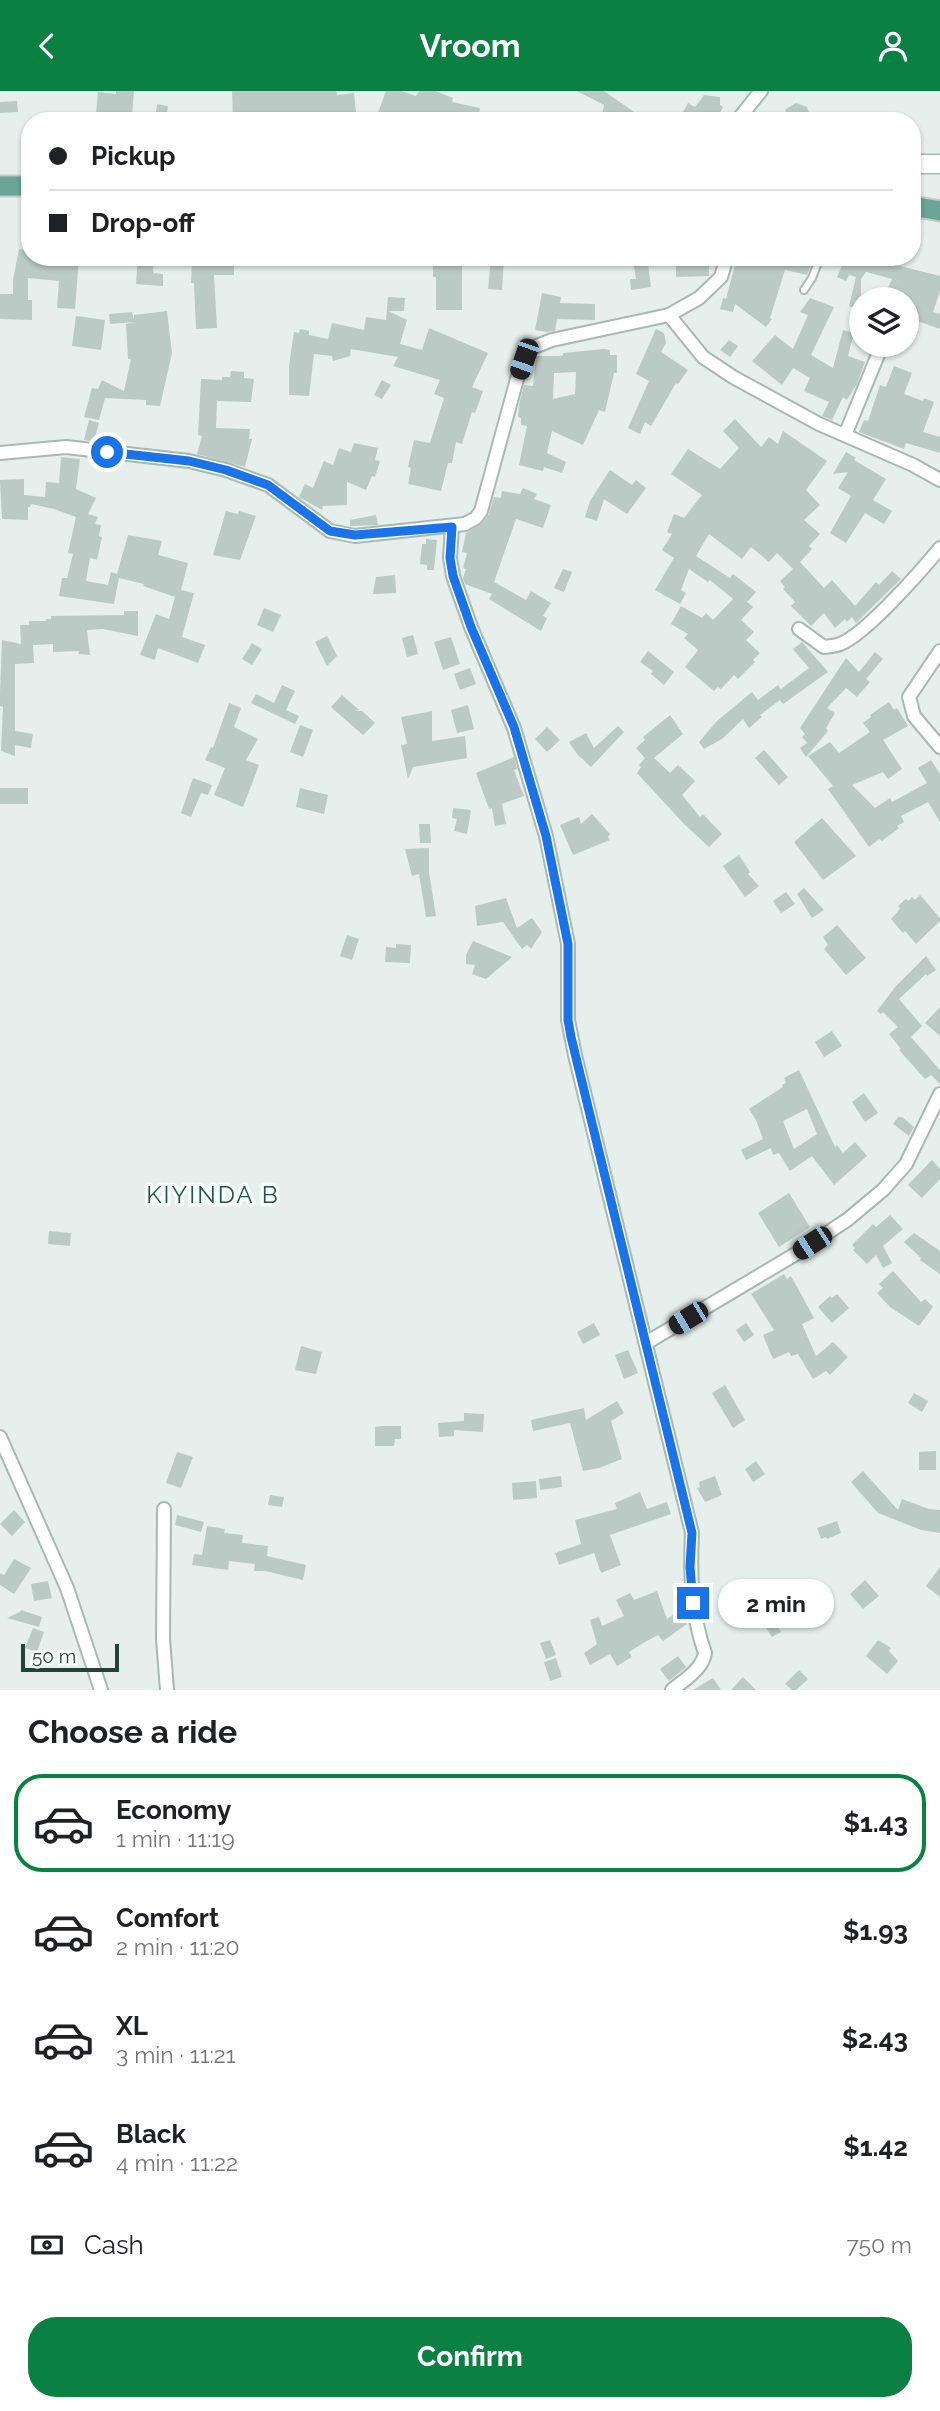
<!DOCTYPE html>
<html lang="en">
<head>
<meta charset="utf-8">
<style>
  :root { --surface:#fff; --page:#f2f2f2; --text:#202124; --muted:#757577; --line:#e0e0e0; --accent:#0b8043 }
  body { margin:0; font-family:Raleway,sans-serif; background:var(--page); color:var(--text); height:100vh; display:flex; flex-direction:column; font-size:26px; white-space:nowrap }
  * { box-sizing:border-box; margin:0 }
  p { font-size:23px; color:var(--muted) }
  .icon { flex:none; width:38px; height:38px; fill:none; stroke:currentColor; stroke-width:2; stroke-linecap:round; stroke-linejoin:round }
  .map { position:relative; height:1599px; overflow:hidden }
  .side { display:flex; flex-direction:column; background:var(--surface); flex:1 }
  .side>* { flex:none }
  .top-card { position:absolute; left:21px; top:21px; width:900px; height:154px; border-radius:28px; box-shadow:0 2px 5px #0004; display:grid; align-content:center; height:154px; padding:0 28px; background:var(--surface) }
  .tools { position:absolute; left:849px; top:196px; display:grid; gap:14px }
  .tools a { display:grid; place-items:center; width:70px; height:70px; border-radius:50%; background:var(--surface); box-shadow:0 2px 5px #0004; font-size:35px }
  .scale { position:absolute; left:21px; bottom:18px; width:98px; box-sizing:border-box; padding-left:7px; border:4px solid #24423a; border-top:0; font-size:19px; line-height:24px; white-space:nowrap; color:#24423a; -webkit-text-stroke:5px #f7fbf9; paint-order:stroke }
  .end { position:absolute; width:32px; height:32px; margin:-16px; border:9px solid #1a73e8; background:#fff; box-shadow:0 0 0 4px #fff }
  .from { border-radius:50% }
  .bubble { position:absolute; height:49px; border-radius:24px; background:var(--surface); box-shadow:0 2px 5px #0004; font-size:23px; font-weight:700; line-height:49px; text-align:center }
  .car { position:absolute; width:21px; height:42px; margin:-21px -10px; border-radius:9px; box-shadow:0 0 5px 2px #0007; background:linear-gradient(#222 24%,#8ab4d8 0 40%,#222 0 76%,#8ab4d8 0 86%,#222 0) }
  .top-card b { display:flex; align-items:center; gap:24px; height:66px; font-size:26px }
  .top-card b+b { border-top:2px solid var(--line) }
  .top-card i { width:18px; height:18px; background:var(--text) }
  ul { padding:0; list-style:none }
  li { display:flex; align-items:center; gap:21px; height:98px; margin:0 14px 10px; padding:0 14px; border:4px solid transparent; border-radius:28px }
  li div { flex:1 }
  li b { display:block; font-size:26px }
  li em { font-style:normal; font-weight:700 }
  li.active { border-color:var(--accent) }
  li>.icon { width:63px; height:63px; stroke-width:1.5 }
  h2 { padding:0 28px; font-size:32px; line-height:84px }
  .pay { display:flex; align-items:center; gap:18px; height:77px; padding:0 28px; font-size:26px }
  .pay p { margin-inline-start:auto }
  .cta { display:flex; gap:14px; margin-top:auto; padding:14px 28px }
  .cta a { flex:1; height:80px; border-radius:28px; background:var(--accent); color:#fff; font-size:28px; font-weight:700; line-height:80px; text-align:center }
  header { display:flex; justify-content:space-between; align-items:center; height:91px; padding:0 28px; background:var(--accent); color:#fff; font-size:32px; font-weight:700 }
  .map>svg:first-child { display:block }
  .building { fill:#bbcac4; fill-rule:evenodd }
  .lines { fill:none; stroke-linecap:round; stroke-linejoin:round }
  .lane-casing { stroke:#a8b8b2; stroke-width:10 }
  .street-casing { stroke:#a8b8b2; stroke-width:16 }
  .secondary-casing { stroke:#a4bbb3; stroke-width:21 }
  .primary-casing { stroke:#c2cac8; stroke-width:23 }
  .lane { stroke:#fff; stroke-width:6 }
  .street { stroke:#fff; stroke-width:12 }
  .secondary { stroke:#fff; stroke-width:18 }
  .primary { stroke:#6aa596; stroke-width:19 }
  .route { stroke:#1a73e8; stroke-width:9 }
  .labels { text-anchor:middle; stroke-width:7; stroke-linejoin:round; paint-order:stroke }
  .quarter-label { font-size:24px; letter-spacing:2px; fill:#1f5548; stroke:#f7fbf9 }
</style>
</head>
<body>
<header><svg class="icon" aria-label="back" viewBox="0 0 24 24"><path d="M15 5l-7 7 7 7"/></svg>Vroom<svg class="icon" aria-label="person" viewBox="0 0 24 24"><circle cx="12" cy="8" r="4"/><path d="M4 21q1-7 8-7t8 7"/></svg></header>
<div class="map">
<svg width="940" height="1599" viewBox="0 0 940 1599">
  <rect width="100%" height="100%" fill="#e6efeb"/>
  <g class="building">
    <polygon points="116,0 134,0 132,25 96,22 98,1 116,3"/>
    <polygon points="232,0 336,0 337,4 354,2 357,30 233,30"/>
    <polygon points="386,0 401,0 416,5 419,0 435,0 453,7 452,11 480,17 478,30 459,26 459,30 375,30"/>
    <polygon points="577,0 604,0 647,30 601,30 604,14"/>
    <polygon points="704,4 720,6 720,14 723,16 715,30 678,30 688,12 695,16"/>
    <polygon points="17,10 18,21 0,22 0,11"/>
    <polygon points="796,12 807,16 812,30 784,30 786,18"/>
    <polygon points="157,13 168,15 166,30 155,30"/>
    <polygon points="19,158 30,160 30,166 79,166 75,218 57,217 59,190 28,187 28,209 32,209 32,229 0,228 0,203 13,203 13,189"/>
    <polygon points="138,166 154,166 153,182 163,183 163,195 136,193"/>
    <polygon points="217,166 234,166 234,184 214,184 217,237 196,238 194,192 191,192 192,167 217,168"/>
    <polygon points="433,166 462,166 462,219 436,219 436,186 433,186"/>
    <polygon points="491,166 504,166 502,199 488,198"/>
    <polygon points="737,166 814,166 807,184 785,179 770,227 772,228 766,236 735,213 733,221 720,218 723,207 726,208"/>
    <polygon points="846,166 864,166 940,185 940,200 933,221 940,223 940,238 906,226 906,208 883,208 892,188 866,181 861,188 861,220 849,215 856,186 849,184 846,190 837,186"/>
    <polygon points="676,170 696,171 696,174 709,174 709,185 676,186"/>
    <polygon points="648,173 651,196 631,199 630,188 636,188 634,175"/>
    <polygon points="542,202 561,206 560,212 595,213 595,229 557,228 555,240 547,241 535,239"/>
    <polygon points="388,206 405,207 404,220 388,220 407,229 400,253 422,259 429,237 488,262 472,296 483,300 475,322 472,321 462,353 456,351 452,372 448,372 441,400 408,393 411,377 408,376 414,349 430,352 444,307 434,303 440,289 393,275 398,266 351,258 350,265 333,270 332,265 314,263 309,305 289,304 289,275 294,241 299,242 300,238 309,240 309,244 328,248 332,232 364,239 366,226 386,229"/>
    <polygon points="810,207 834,216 811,264 833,277 843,239 854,242 848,265 865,271 857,293 847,309 843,306 832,329 822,325 829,311 804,300 810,287 793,277 782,294 752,270 775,244 793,258 808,224 800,221"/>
    <polygon points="167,220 172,262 160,315 146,314 146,309 105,307 99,329 84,326 92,297 98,298 102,289 124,300 131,268 128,268 126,233 134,231 110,233 109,223 132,221 134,229 134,224"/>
    <polygon points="76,225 105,229 101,259 72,255"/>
    <polygon points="656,238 664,242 666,252 661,261 688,279 678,293 676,292 651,335 645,331 640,343 628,337 649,290 636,283"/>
    <polygon points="729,249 738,255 730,266 720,259"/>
    <path d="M 604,258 L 610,259 L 610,264 L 617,264 L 617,282 L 614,282 L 605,321 L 599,319 L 583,354 L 552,340 L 547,362 L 566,371 L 562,382 L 544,376 L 543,380 L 519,374 L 527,335 L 521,334 L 521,327 L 518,326 L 519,314 L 524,294 L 533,295 L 536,265 L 563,265 L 563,262 ZM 576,281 L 575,303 L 553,308 L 554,282 Z"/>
    <polygon points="894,275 912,282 904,303 923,310 924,307 934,311 923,341 940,346 940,362 906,352 904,358 859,341 864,329 868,330 880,294 886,296"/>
    <polygon points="231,280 244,281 244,287 254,288 251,311 217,310 216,337 250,338 249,348 252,348 245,376 197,363 202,345 198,344 201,288 222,289 222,286 230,286"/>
    <polygon points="382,289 391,294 382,308 374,304"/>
    <polygon points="735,328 761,356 769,346 778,353 783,340 827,370 806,399 820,414 804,429 820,443 809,455 812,458 800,471 824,497 832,489 855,515 876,491 879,494 892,480 901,488 856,532 852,526 847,531 845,528 835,537 824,522 811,535 791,515 795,511 783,498 785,496 780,490 793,478 777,462 769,471 751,456 742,468 709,443 696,465 730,487 733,483 756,501 747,511 753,516 741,529 754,541 746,549 760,562 753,569 755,571 738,588 734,584 721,598 718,596 714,600 685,576 698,559 684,547 688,543 671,533 681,515 702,527 706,522 713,529 733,508 710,489 708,491 689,478 681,499 686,502 680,513 655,499 674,467 662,459 672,443 667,441 674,423 684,427 702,404 671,383 688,358 720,378 739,357 723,340"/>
    <polygon points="89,329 99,332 94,350 84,349"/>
    <polygon points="354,352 378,357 375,369 380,370 375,386 372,385 366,399 347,391 347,414 323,415 322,419 299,406 305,393 313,397 324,370 333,374 339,357 351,361"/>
    <polygon points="846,361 856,367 854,369 886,388 873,409 892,420 884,433 865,422 846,452 830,442 851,405 838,397 848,381 833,383"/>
    <polygon points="61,366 80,368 76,398 96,407 88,423 98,426 95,433 101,434 99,445 102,446 97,469 90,467 86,490 108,494 111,481 117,483 128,444 162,450 158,464 188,472 181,499 194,502 182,546 205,554 198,572 158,557 155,569 140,564 156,523 169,528 175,506 143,495 144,493 119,487 114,513 59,505 62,487 67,487 73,463 68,462 76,426 54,418 31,413 30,416 28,416 28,429 2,428 0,389 24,388 24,404 45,406 46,391 59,392"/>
    <polygon points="610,379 632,394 636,389 646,397 627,423 604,408 597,430 585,426 590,410"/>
    <polygon points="523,397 537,403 534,408 551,414 543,437 516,428 494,491 526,509 531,500 551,512 543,525 547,527 541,540 489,508 492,503 465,493 463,487 466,478 463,477 467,462 462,461 466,442 483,432 489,423 494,406 501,407 502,400 520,403"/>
    <polygon points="226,420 238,423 239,420 256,425 240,469 213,464"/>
    <polygon points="376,424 378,434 350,435 350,429"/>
    <polygon points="426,448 437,449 434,479 427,479 427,474 420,473 422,453 426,453"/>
    <polygon points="563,478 572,481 564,501 554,497"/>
    <polygon points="395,484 396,502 373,503 376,486"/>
    <polygon points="264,517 281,524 273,541 257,534"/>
    <polygon points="124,520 138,520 138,545 103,538 87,539 90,564 78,563 79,560 53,561 53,553 33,554 34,572 15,573 15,640 33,643 31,657 15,654 15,665 1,660 3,616 0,615 0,601 2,549 21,553 20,534 29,534 29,530 46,530 46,528 51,528 51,525 124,524"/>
    <polygon points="413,544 418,563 407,566 402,547"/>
    <polygon points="327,545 337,565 327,575 315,551"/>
    <polygon points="451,546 460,573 443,579 434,551"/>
    <polygon points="802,551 828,581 783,613 780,609 760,624 762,626 749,637 743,628 722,648 704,658 699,651 717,630 752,601 758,609 778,594 781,598 809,577 793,558"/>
    <polygon points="252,552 262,558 252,574 242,568"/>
    <polygon points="648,560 674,581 664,594 651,583 653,580 640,571"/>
    <polygon points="875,561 883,568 866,588 870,591 857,606 846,597 827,617 835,622 826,637 828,640 806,666 800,657 807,652 802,646 805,643 800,637 846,567 859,581"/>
    <polygon points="470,577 476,593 460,599 454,583"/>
    <polygon points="282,594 295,600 286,619 299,625 295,633 251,612 256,603 274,612"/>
    <polygon points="342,604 359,619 354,620 362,620 375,632 363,644 331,616"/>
    <polygon points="889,611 894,619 897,617 908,635 883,649 902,678 888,688 883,681 852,694 875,717 890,707 892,711 927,692 918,677 931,669 940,683 940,731 928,711 901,725 904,731 897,735 899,737 882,750 879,748 869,756 828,698 833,695 808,665 830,651 839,662 870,641 863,632 871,626 870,624"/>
    <polygon points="229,612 241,617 234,636 258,648 246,669 259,674 243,716 214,704 225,677 205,669 211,656 213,657"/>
    <polygon points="468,614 474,638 457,642 451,619"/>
    <polygon points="432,620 432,650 465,645 467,667 413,676 408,688 401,654 407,653 401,626"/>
    <polygon points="670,624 683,643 654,667 670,682 678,674 695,690 682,704 700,726 703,723 722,743 709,756 684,733 637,682 641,676 639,674 645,667 636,657 645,649 643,646"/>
    <polygon points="300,634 313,639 303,666 290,661"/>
    <polygon points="618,635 624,641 591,676 577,663 569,651 586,642 594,657"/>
    <polygon points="547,636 560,649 547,661 535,648"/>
    <polygon points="764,659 788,686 779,694 755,667"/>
    <polygon points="514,666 517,678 514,679 524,705 502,713 506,733 495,735 492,717 489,718 476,682"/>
    <polygon points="193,687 212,694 208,704 201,702 191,726 181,722"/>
    <rect x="0" y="697" width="28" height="16"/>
    <polygon points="300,697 328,704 324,723 296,716"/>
    <polygon points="453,717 471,719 467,743 454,740 457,728 452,727"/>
    <polygon points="592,723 610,743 608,746 610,749 573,764 560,734 579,726 581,733"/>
    <polygon points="822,727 856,765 823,789 794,751"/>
    <polygon points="419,733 430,733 431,752 420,752"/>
    <polygon points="429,757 429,781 436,825 426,826 419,783 412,785 405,758"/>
    <polygon points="739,764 750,781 748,783 759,795 745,806 723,775"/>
    <polygon points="804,797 824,819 812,827 797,803"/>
    <polygon points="786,801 795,813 781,822 773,810"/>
    <polygon points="920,804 940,827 940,830 916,853 905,840 903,842 891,828 900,818 898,815 906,808 909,810 912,806 915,809"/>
    <polygon points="506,807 517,837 532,827 542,841 531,858 527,854 522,858 503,831 477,835 475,815"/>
    <polygon points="837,834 866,867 846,884 824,858 828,854 823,846"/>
    <polygon points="347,844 359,848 352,869 340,865"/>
    <polygon points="473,850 512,866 486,888 472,883 475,874 466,873 466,864"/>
    <polygon points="396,853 411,854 410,872 385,871 386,856 396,857"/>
    <polygon points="926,865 936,879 927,885 926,883 899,908 922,935 911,946 940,979 940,993 931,984 925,988 899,959 901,958 889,943 898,936 883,921 881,923 877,920 896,895"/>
    <polygon points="940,916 940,945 925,932"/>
    <polygon points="832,940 842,955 824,966 815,951"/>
    <path d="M 799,979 L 835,1056 L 837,1054 L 843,1062 L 855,1051 L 867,1065 L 834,1094 L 812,1065 L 790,1080 L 779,1062 L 773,1064 L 771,1057 L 746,1069 L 741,1059 L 763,1048 L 756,1029 L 749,1018 L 783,996 L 782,994 L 786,992 L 784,987 ZM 807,1018 L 817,1043 L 794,1058 L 783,1030 Z"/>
    <polygon points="864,1002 878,1022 865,1031 852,1011"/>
    <polygon points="898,1026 902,1026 914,1036 909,1045 893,1033"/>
    <polygon points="932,1069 940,1078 940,1088 922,1107 908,1094"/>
    <polygon points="789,1102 810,1136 779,1156 758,1122"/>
    <polygon points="890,1124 903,1138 883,1155 892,1172 883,1177 876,1164 867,1173 853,1159 855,1157 852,1154 873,1133 876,1136"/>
    <polygon points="49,1140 71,1142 70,1155 48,1153"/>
    <polygon points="914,1142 940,1160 940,1183 920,1169 921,1167 904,1151"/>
    <polygon points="893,1180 921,1211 925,1208 933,1216 919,1235 890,1216 877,1202 883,1197 879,1193"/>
    <polygon points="784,1183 787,1188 791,1185 814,1227 802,1233 816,1265 833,1251 848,1266 830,1284 826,1280 813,1288 798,1263 791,1265 789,1261 773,1268 763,1244 774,1239 751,1203"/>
    <polygon points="837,1203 849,1217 832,1232 818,1216 830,1205 832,1207"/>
    <polygon points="594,1232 600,1244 583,1253 577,1241"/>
    <polygon points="746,1232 754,1244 744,1251 736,1239"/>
    <polygon points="301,1255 322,1261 316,1283 295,1279"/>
    <polygon points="628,1259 638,1282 624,1288 615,1264"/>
    <polygon points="725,1294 745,1329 733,1337 712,1302"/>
    <polygon points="914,1302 928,1310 922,1321 908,1312"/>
    <polygon points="617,1310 624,1322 611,1330 622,1368 599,1377 583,1380 570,1332 533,1340 531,1329 584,1317 586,1329"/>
    <polygon points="464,1322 484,1323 483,1341 454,1339 454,1345 439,1346 438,1332 464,1330"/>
    <polygon points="383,1335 401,1335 401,1348 395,1348 394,1355 375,1355 375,1336"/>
    <polygon points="936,1360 936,1379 919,1379 919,1361"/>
    <polygon points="177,1361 193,1366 181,1397 166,1392"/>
    <polygon points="756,1370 765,1383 753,1391 745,1378"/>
    <polygon points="863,1380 898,1419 902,1408 929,1418 940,1419 940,1442 921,1439 878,1422 851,1391"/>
    <polygon points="561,1385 562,1396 540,1399 539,1388"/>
    <polygon points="715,1385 722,1404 705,1411 697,1397 700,1396 699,1391"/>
    <polygon points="536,1390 537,1407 513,1409 512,1392"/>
    <polygon points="640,1401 647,1418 667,1411 671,1423 610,1444 621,1474 601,1482 594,1462 559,1474 555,1462 581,1453 575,1429 617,1418 615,1412"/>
    <polygon points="270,1404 284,1406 282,1416 268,1414"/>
    <polygon points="14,1419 25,1431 12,1445 0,1433"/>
    <polygon points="177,1424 204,1431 201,1441 175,1434"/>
    <polygon points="837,1430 841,1442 827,1448 826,1446 821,1448 817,1437"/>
    <polygon points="207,1435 225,1438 224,1442 243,1444 242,1452 268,1455 267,1465 306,1474 303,1489 265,1480 254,1480 255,1473 229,1470 228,1479 192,1474 194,1463 202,1464"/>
    <polygon points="14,1468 31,1477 14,1503 0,1494 0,1482 4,1484"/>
    <polygon points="940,1476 940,1506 926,1495"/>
    <polygon points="865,1489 879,1505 863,1518 850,1503"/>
    <polygon points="48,1490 52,1507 34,1510 31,1493"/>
    <polygon points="740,1491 753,1504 738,1518 725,1505"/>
    <polygon points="657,1500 667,1528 679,1520 687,1533 663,1550 658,1544 645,1551 629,1561 632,1566 617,1575 610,1563 590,1574 584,1562 597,1553 590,1529 599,1526 602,1535 624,1525 616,1509 630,1502 634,1509"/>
    <polygon points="767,1518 781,1541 772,1546 758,1524"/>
    <polygon points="21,1519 42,1526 39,1536 7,1527 20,1521"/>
    <polygon points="33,1537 44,1541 37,1561 25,1557"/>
    <polygon points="550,1549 556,1564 546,1568 540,1552"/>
    <polygon points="878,1549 891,1557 889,1560 898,1570 887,1583 866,1565"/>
    <polygon points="678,1565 686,1576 669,1590 660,1578"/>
    <polygon points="556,1567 562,1586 550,1590 544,1571"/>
    <polygon points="799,1579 808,1588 796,1599 792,1599 785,1593"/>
    <polygon points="743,1586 756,1599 731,1599"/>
    <polygon points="713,1587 721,1599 693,1599"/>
  </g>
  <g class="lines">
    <defs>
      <polyline id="lane" points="804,199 812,187 820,166"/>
      <g id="street">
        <polyline points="737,30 761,0"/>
        <polyline points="669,224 703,266 733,286 819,333 913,374 940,389"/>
        <polyline points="845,344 882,254"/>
        <polyline points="0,362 66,356 189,370 226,379 268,394 330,440 355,445 465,433 476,427 481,420 517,288 529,258 552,249 669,224 699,207 721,186 727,166"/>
        <path d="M 452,436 L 450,467 L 453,485 L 471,536 L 514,637 L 546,745 L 568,853 L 568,929 L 575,964 L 692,1442 C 690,1483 691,1523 705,1562 C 702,1579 684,1589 672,1599"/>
        <path d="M 799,538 L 824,556 C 829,555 836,555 840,553 C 865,544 922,479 940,457"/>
        <polyline points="940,560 909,606 914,625 940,656"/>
        <polyline points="646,1252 794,1164 847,1129 883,1099 906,1073 940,1003"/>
        <polyline points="0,1346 67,1497 101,1599"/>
        <polyline points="164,1418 163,1548 167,1599"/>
      </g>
      <polyline id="secondary" points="912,73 940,73"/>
      <g id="primary">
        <polyline points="0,95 30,95"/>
        <polyline points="912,115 940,120"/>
      </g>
    </defs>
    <use href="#lane" class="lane-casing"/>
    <use href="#street" class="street-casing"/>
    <use href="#secondary" class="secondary-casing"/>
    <use href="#primary" class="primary-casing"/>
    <use href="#lane" class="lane"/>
    <use href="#street" class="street"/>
    <use href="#secondary" class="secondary"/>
    <use href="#primary" class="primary"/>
  </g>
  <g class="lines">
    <polyline class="route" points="107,361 189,370 226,379 268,394 330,440 355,444 452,436 450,467 453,485 471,536 514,636 546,745 568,853 568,929 571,946 692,1442 690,1476 693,1512"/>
  </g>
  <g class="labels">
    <g class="quarter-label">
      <text x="213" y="1112">KIYINDA B</text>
    </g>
  </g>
</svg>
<div class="tools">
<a><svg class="icon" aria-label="layers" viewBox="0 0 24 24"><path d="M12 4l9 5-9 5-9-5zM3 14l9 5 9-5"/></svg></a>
</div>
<div class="scale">50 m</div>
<i class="end from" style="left:107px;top:361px"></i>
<i class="end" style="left:693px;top:1512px"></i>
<div class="bubble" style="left:718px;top:1488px;width:116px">2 min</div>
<i class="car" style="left:524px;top:268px;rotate:199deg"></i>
<i class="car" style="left:812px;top:1152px;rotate:237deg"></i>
<i class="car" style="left:688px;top:1227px;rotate:239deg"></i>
<div class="top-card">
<b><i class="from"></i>Pickup</b>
<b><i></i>Drop-off</b>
</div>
</div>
<section class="side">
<h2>Choose a ride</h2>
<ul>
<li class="active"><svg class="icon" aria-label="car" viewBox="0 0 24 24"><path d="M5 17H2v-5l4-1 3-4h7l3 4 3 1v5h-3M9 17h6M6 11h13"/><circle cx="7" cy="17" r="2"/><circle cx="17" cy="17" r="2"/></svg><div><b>Economy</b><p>1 min · 11:19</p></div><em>$1.43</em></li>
<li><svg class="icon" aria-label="car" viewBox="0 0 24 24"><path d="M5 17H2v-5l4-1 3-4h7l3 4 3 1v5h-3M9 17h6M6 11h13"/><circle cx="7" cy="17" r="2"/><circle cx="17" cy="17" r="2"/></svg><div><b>Comfort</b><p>2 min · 11:20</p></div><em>$1.93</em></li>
<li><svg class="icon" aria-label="car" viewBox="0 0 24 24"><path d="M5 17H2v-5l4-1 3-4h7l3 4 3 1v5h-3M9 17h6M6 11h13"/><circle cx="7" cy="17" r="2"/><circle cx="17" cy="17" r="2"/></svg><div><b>XL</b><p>3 min · 11:21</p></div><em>$2.43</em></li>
<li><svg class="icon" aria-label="car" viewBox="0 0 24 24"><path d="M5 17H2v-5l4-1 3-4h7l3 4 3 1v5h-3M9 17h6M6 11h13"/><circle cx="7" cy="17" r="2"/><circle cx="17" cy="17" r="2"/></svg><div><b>Black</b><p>4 min · 11:22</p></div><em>$1.42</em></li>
</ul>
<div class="pay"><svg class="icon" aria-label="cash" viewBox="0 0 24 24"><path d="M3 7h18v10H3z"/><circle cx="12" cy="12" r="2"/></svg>Cash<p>750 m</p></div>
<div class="cta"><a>Confirm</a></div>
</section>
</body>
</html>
